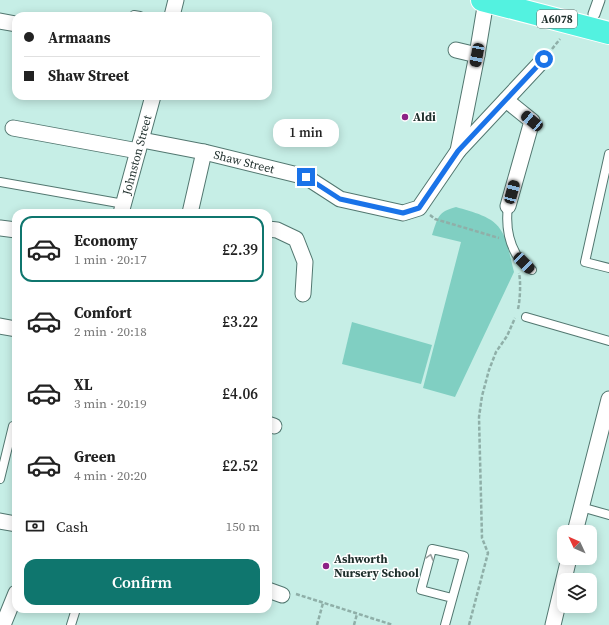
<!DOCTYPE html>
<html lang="en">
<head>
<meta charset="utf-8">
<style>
  :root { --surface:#fff; --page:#f6f6f6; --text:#222; --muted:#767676; --line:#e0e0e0; --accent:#0f766e }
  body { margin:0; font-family:"Source Serif 4",serif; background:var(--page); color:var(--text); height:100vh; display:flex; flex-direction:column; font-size:15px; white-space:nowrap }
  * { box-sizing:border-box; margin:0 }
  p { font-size:13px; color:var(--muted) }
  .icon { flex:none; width:22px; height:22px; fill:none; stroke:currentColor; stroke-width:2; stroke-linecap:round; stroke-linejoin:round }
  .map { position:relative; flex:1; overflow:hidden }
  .panel { position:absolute; left:12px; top:209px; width:260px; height:404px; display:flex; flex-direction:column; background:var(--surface); border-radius:12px; box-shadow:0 2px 10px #0003 }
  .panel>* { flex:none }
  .hud { position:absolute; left:12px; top:12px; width:260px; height:88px; border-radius:12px; box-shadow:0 2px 10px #0003; display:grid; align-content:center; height:88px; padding:0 12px; background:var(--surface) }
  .needle { width:26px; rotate:314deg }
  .tools { position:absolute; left:557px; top:525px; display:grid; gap:8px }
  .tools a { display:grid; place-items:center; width:40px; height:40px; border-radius:8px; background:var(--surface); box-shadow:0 2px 10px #0003; font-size:20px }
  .end { position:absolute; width:18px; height:18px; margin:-9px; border:5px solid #1a73e8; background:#fff; box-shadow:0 0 0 2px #fff }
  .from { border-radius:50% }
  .bubble { position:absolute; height:28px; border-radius:12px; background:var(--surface); box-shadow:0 2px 10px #0003; font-size:13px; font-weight:600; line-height:28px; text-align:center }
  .car { position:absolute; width:12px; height:24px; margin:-12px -6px; border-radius:5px; box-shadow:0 0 3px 1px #0007; background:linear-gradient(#222 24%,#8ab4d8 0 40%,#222 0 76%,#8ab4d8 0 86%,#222 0) }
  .hud b { display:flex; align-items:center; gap:14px; height:38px; font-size:15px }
  .hud b+b { border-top:1px solid var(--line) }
  .hud i { width:10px; height:10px; background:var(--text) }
  ul { padding:7px 0 0; list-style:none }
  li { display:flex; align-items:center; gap:12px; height:66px; margin:0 8px 6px; padding:0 4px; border:2px solid transparent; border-radius:12px }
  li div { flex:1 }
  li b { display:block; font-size:15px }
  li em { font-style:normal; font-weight:600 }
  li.on { border-color:var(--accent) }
  li>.icon { width:36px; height:36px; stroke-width:1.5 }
  .pay { display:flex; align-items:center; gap:10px; height:44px; padding:0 12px; font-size:15px }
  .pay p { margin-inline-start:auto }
  .primary-button { display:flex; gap:8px; margin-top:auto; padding:8px 12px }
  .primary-button a { flex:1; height:46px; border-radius:12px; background:var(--accent); color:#fff; font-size:16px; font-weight:600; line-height:46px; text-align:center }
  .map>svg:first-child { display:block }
  .green { fill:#80cfc2 }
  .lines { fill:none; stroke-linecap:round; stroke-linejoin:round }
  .service-casing { stroke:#527770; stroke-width:10 }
  .pedestrian-casing { stroke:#527770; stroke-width:13 }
  .minor-casing { stroke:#527770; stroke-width:17 }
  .trunk-casing { stroke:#fff; stroke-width:24 }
  .path { stroke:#8fafa8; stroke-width:2.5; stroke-dasharray:4 2; stroke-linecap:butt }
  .service { stroke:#fff; stroke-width:8 }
  .pedestrian { stroke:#fff; stroke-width:11 }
  .minor { stroke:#fff; stroke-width:15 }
  .trunk { stroke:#53f2e0; stroke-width:22 }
  .oneway { stroke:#9aa1a0 }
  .route { stroke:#1a73e8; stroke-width:5 }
  .poi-dot { fill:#8c2186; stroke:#fff; stroke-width:1.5 }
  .labels { text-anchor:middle; stroke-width:3; stroke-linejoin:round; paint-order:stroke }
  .shield { fill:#fff; stroke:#626d6b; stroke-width:1 }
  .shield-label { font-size:11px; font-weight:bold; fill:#1e2e2b }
  .poi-label { font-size:12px; font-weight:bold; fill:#1e2e2b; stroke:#fff; text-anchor:start }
  .street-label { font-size:12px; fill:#1e2e2b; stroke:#fff }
</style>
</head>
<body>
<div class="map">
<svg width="609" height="625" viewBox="0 0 609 625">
  <rect width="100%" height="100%" fill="#c6eee6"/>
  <g class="green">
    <path d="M 456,207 C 472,212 494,216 502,232 C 508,242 511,261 514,272 L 455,397 L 423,388 L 461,242 L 432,235 C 438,218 437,212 456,207 Z"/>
    <polygon points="352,322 432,345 421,384 342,364"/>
  </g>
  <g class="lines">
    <defs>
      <g id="service">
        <polyline points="134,15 140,16"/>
        <polyline points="609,154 585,262 609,268"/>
        <polyline points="0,182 124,204"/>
        <path d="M 508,206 C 506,222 508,240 516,254 C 520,260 527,266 532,270"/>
        <polyline points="526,317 609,341"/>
        <polyline points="0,479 13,426"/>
        <polyline points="581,507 609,515"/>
        <polyline points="71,625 76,609"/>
        <polyline points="445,625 464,556 432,549 421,590 452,598"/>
      </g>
      <polyline id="pedestrian" points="594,14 599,0"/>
      <g id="minor">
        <polyline points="172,16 176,0"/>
        <polyline points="0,21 16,24"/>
        <polyline points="456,50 477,55"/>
        <polyline points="506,100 532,121 508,206"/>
        <polyline points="13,128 138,151"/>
        <polyline points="142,140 204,152 306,177 340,199 403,213 419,208 458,151 544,59"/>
        <polyline points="458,151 477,55 486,1"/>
        <polyline points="121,213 153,96"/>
        <polyline points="190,213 204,152"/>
        <polyline points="0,228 16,230"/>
        <polyline points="268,229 277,230 296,239 305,262 303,294"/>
        <polyline points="0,326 16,329"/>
        <polyline points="268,424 274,426"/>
        <polyline points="0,521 16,524"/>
        <polyline points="575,532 609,399"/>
        <polyline points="268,590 282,595"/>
        <polyline points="3,625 16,593"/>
        <polyline points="553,625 569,558"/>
      </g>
      <polyline id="trunk" points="482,0 609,33"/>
    </defs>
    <use href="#service" class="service-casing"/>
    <use href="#pedestrian" class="pedestrian-casing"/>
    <use href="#minor" class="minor-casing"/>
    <use href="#trunk" class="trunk-casing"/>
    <g class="path">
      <polyline points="552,49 560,39"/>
      <polyline points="430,215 435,219 499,238"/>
      <path d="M 518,309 C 520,301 521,282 519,273"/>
      <polyline points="296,594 393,625"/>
      <polyline points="317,625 323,603"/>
      <polyline points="354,625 357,614"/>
      <polyline points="469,625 488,553 482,538 479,417 482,396 489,370 496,352 507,336 515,318"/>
    </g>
    <use href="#service" class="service"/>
    <use href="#pedestrian" class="pedestrian"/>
    <use href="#minor" class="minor"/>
    <use href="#trunk" class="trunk"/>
  </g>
  <defs><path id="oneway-chevron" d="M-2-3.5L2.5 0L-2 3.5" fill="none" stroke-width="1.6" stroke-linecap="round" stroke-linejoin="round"/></defs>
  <use class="oneway" href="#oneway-chevron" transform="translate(430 557) rotate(-74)"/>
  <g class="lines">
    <polyline class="route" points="306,177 340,199 403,213 419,208 458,151 544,59"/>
  </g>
  <g class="poi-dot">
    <circle cx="405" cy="117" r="4"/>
    <circle cx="326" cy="566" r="4"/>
  </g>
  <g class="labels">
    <rect class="shield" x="537" y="10" width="40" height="18" rx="3"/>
    <g class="shield-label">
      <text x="557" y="23">A6078</text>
    </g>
    <g class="poi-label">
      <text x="413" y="121">Aldi</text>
      <text x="334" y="563">Ashworth<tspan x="334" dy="14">Nursery School</tspan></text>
    </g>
    <g class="street-label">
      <text transform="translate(137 155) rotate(-75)" y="4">Johnston Street</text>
      <text transform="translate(244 162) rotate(14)" y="4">Shaw Street</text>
    </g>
  </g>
</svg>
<div class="tools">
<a><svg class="needle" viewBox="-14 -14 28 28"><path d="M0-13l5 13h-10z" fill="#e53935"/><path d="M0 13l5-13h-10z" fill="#767676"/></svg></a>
<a><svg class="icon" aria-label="layers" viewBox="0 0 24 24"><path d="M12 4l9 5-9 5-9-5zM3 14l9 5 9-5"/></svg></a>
</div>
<i class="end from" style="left:544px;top:59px"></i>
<i class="end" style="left:306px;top:177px"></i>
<div class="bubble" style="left:273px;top:119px;width:66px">1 min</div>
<i class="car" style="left:477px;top:55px;rotate:191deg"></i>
<i class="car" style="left:532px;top:121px;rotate:310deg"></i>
<i class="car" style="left:512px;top:192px;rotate:15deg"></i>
<i class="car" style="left:524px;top:263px;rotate:135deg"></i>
<div class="hud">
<b><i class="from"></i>Armaans</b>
<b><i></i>Shaw Street</b>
</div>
<section class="panel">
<ul>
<li class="on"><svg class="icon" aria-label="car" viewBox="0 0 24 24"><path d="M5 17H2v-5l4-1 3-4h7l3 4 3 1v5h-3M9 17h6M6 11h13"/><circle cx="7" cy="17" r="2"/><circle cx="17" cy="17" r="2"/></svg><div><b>Economy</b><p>1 min · 20:17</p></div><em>£2.39</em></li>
<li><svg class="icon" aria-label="car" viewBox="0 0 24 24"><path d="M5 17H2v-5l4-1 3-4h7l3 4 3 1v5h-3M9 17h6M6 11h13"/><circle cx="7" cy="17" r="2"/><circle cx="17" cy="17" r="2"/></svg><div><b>Comfort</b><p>2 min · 20:18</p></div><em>£3.22</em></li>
<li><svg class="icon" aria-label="car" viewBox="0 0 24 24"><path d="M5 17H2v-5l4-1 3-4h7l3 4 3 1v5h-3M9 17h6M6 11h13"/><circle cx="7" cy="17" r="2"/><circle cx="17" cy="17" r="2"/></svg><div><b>XL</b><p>3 min · 20:19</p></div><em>£4.06</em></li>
<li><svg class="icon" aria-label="car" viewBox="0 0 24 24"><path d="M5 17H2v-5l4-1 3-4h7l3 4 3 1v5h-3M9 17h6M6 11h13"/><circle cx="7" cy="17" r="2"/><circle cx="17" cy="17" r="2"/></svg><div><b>Green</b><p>4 min · 20:20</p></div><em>£2.52</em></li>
</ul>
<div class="pay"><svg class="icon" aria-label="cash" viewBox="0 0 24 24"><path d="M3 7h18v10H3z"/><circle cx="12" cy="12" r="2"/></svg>Cash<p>150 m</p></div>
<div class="primary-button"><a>Confirm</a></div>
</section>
</div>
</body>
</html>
